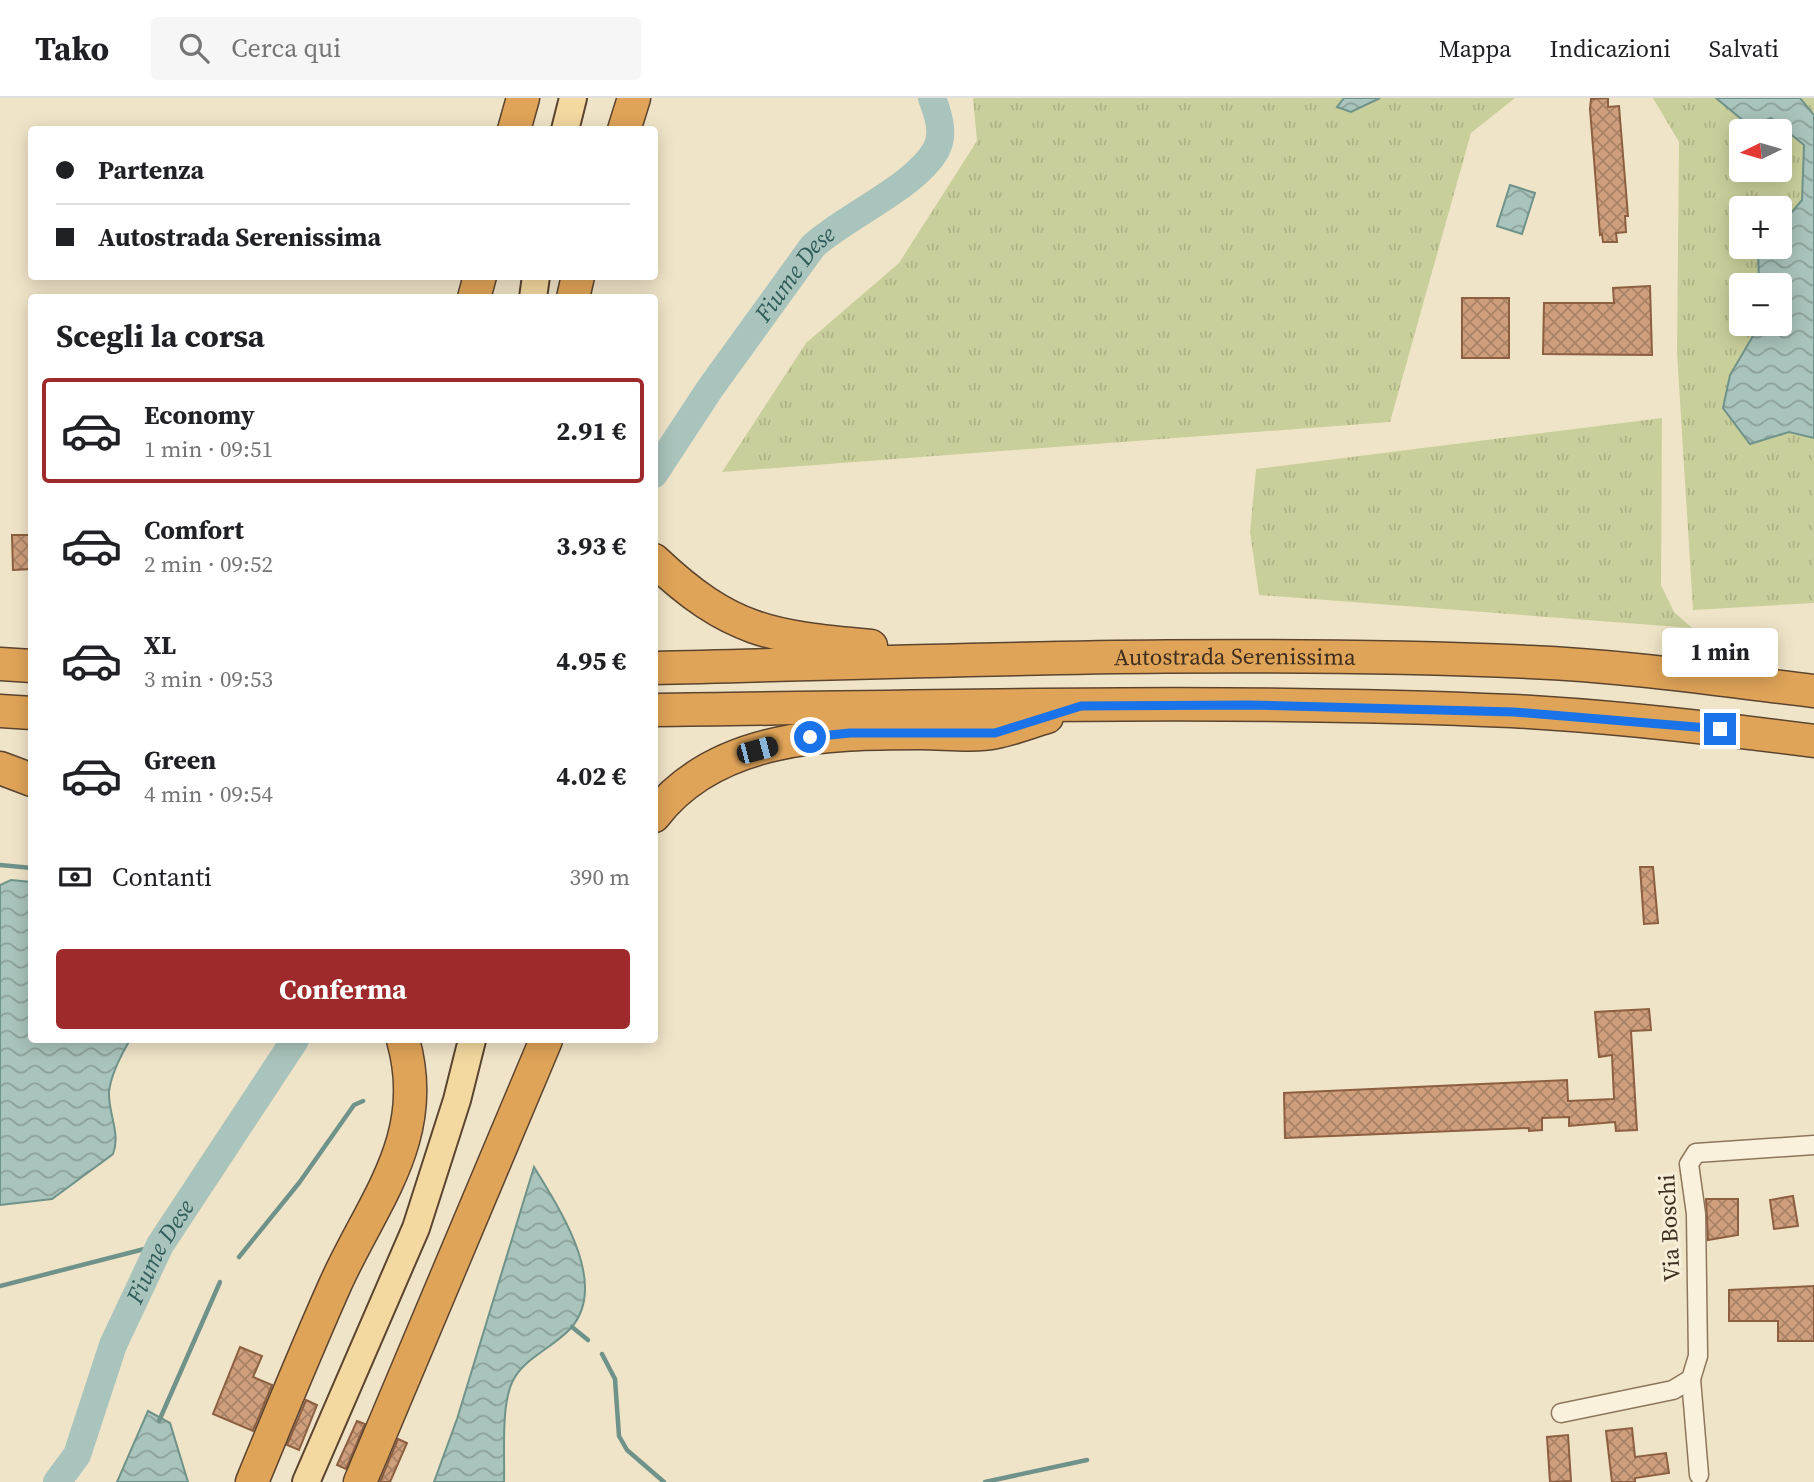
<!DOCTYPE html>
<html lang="it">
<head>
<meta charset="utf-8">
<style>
  :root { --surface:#fff; --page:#f6f6f6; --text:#202124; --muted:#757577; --line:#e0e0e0; --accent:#9e2a2b }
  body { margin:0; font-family:"Source Serif 4",serif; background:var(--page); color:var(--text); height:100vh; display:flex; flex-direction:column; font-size:26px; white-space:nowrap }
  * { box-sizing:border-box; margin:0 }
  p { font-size:23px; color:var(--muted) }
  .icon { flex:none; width:38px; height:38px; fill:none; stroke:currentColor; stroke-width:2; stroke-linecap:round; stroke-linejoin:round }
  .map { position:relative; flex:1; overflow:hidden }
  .side { position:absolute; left:28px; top:196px; width:630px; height:749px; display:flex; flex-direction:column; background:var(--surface); border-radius:7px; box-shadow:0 4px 18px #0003 }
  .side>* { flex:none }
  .top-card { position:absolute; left:28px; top:28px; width:630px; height:154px; border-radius:7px; box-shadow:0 4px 18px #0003; display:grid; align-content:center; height:154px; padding:0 28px; background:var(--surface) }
  .needle { width:46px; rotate:265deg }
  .fabs { position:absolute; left:1729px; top:21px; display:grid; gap:14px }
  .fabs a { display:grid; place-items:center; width:63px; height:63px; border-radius:7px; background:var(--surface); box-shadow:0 4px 18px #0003; font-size:35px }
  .end { position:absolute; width:32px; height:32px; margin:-16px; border:9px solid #1a73e8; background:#fff; box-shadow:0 0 0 4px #fff }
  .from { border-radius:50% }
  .bubble { position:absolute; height:49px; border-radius:7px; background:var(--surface); box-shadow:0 4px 18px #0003; font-size:23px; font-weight:700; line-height:49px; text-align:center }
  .car { position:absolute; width:21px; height:42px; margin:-21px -10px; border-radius:9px; box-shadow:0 0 5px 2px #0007; background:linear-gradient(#222 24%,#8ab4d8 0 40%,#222 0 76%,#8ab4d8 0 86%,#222 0) }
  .top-card b { display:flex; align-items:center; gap:24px; height:66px; font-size:26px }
  .top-card b+b { border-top:2px solid var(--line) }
  .top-card i { width:18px; height:18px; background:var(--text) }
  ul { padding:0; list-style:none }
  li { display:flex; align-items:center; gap:21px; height:105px; margin:0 14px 10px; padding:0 14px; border:4px solid transparent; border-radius:7px }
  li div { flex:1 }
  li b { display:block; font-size:26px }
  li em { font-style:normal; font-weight:700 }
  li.active { border-color:var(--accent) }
  li>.icon { width:63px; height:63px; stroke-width:1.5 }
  h2 { padding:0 28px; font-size:32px; line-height:84px }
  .pay { display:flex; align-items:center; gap:18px; height:77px; padding:0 28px; font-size:26px }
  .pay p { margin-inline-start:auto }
  .primary-button { display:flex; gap:14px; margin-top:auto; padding:14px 28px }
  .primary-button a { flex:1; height:80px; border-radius:7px; background:var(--accent); color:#fff; font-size:28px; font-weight:700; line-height:80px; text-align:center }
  header { display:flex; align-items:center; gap:42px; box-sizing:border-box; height:98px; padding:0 35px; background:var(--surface); border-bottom:2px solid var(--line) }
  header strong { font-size:33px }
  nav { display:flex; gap:38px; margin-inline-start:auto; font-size:24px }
  .search { width:490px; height:63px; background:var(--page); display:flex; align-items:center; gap:18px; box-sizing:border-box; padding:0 24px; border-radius:7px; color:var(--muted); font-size:26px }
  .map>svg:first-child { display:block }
  .grass { fill:url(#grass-tufts); fill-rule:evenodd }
  .water { fill:url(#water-waves); stroke:#6f938a; stroke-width:2 }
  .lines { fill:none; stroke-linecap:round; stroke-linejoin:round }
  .stream { stroke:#6f938a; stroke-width:4.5 }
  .river { stroke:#a9c4bc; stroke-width:28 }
  .building { fill:url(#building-cross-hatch); stroke:#8d5f41; stroke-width:2 }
  .minor-casing { stroke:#8d765c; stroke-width:21 }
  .primary-casing { stroke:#5b4430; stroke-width:30 }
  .motorway-casing { stroke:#5b4430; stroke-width:35 }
  .minor { stroke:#faf1dc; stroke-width:18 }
  .primary { stroke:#f3d9a0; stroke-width:26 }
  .motorway { stroke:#e0a458; stroke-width:32 }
  .route { stroke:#1a73e8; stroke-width:9 }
  .labels { text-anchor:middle; stroke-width:6; stroke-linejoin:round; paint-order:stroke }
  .street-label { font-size:23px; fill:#3d2e20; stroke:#f7eed8 }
  .water-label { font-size:24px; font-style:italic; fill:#2f5d5a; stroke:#f7eed8 }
</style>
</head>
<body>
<header>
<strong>Tako</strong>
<div class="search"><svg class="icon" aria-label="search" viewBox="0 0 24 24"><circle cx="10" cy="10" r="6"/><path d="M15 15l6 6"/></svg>Cerca qui</div>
<nav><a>Mappa</a><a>Indicazioni</a><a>Salvati</a></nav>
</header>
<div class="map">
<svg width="1814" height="1384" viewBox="0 0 1814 1384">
  <defs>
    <pattern id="grass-tufts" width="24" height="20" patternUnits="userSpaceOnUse" patternTransform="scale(1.75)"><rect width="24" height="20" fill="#c9cf9b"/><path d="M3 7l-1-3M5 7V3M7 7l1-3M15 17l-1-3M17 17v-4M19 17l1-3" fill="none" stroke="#aeb285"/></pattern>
    <pattern id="water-waves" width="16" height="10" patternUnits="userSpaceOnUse" patternTransform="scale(1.75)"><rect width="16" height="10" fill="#a9c4bc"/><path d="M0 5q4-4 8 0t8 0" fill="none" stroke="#8ba098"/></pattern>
    <pattern id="building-cross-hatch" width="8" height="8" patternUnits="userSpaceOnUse" patternTransform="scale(1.75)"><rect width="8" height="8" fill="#cf9f7d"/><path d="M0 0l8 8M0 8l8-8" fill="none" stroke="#a98266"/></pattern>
  </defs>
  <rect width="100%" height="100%" fill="#f0e4c8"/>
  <g class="grass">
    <polygon points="973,0 1515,0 1471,35 1390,324 722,374 806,245 899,165 977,43"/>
    <path d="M 1653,0 L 1814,0 L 1814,505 L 1693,512 L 1677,255 L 1679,44 ZM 1741,33 L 1780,33 L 1780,72 L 1741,72 ZM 1741,110 L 1780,110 L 1780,149 L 1741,149 ZM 1741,187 L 1780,187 L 1780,226 L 1741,226 Z"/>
    <polygon points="1662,320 1661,487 1674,514 1692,530 1259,497 1250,434 1256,371"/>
  </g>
  <g class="water">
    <polygon points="1344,0 1380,0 1351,14 1337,9"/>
    <polygon points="1716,0 1800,0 1814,17 1814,340 1789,334 1750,346 1723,310 1730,277 1760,226 1780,226 1780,187 1759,187 1758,152 1761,149 1780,149 1780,128 1802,102 1804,47 1771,20 1751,29"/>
    <polygon points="1510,87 1535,95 1522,136 1497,128"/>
    <path d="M 11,782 L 31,784 L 32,942 L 130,942 C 121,957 111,976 109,994 C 108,1015 121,1036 113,1056 L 52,1101 L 0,1107 L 0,787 Z"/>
    <path d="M 534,1069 C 558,1109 610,1185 571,1230 C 555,1248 527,1259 515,1279 C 500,1302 505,1356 504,1384 L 434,1384 L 457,1321 Z"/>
    <polygon points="148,1313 170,1325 188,1384 117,1384"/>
  </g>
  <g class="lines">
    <g class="stream">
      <polyline points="0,767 32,770"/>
      <polyline points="239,1159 299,1085 354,1007 363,1003"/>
      <polyline points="0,1188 160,1147"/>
      <polyline points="572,1229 588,1242"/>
      <polyline points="602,1256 615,1281 619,1338 627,1352 664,1384"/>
      <polyline points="159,1323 220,1184"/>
      <polyline points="985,1384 1087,1362"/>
    </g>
    <g class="river">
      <path id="s1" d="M 654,376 L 709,292 L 813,148 C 846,118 915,89 936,52 C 945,36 938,16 932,0"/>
      <path id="s2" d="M 57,1384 L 77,1357 L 113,1247 L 160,1147 L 295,942"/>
    </g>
  </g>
  <g class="building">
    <polygon points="1608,0 1608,9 1619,8 1628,118 1625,118 1626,134 1616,135 1617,144 1603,144 1602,136 1600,137 1590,11 1591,1"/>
    <polygon points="1650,188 1652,257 1543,256 1544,205 1614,205 1613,190"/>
    <rect x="1462" y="200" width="47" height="60"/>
    <polygon points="12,437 32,437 32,471 13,472"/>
    <polygon points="1640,769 1653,769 1658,825 1644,826"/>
    <polygon points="1649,911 1651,932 1631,933 1637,1032 1616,1033 1615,1024 1569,1028 1569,1019 1542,1020 1542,1032 1529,1033 1529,1030 1285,1040 1284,995 1567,982 1568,1003 1614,1001 1612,957 1599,959 1595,914"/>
    <polygon points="1793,1098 1798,1128 1774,1131 1770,1102"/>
    <polygon points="1706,1101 1738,1101 1738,1137 1708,1142"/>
    <polygon points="1814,1188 1814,1243 1778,1243 1778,1223 1729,1223 1729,1192"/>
    <polygon points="240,1249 262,1258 253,1279 272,1287 253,1333 213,1316"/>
    <polygon points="306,1302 317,1307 299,1352 287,1347"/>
    <polygon points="357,1323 365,1326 346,1371 337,1367"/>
    <polygon points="1632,1330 1635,1359 1666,1355 1669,1375 1635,1380 1635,1384 1612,1384 1606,1333"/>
    <polygon points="1568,1337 1571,1383 1550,1384 1547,1339"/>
    <polygon points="398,1341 407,1345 390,1384 380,1384"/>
  </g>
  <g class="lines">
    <defs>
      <g id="minor">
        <polyline points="1561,1315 1673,1292 1691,1281"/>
        <polyline points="1699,1377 1691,1281 1698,1258 1696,1116 1689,1066 1696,1055 1814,1047"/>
      </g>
      <g id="primary">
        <polyline points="565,32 573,0"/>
        <polyline points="533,200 536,178"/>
        <polyline points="306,1384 416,1130 457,1002 472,942"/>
      </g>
      <g id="motorway">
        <polyline points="514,32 523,0"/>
        <polyline points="624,32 634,0"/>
        <polyline points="474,200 480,178"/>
        <polyline points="573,200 578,178"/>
        <path d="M 654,462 C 730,534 771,539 871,548"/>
        <polyline points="0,566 32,568"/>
        <path id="s3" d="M 654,570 C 946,563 1238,551 1530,564 C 1625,568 1720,582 1814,593"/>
        <path d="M 654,612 C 940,609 1227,600 1512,613 C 1613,618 1714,630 1814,643"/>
        <polyline points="0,613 32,615"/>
        <polyline points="0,670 32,682"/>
        <path d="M 654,718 C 716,637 829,635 921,635 C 945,635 972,639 996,634 C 1013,631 1030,624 1047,619"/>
        <path d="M 252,1384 C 279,1318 306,1252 335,1187 C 372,1104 431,1040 403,942"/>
        <polyline points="360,1384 546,942"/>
      </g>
    </defs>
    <use href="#minor" class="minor-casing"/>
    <use href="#primary" class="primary-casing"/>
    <use href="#motorway" class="motorway-casing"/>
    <use href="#minor" class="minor"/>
    <use href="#primary" class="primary"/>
    <use href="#motorway" class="motorway"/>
  </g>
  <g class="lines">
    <polyline class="route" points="810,639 850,635 995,635 1081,608 1249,607 1514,614 1720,631"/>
  </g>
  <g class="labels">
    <g class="street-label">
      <text dy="8" stroke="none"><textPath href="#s3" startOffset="581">Autostrada Serenissima</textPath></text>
      <text transform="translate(1669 1130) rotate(-93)" y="8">Via Boschi</text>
    </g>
    <g class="water-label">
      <text dy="8" stroke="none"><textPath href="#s1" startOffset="245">Fiume Dese</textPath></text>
      <text dy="8" stroke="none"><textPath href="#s2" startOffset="254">Fiume Dese</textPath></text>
    </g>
  </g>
</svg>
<div class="fabs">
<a><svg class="needle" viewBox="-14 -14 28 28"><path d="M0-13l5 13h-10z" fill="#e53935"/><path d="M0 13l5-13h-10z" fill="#757577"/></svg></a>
<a>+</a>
<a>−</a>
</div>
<i class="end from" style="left:810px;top:639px"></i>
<i class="end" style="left:1720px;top:631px"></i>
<div class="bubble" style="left:1662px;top:530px;width:116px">1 min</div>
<i class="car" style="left:757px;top:652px;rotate:75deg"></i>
<div class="top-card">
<b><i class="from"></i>Partenza</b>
<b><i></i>Autostrada Serenissima</b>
</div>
<section class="side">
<h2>Scegli la corsa</h2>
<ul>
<li class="active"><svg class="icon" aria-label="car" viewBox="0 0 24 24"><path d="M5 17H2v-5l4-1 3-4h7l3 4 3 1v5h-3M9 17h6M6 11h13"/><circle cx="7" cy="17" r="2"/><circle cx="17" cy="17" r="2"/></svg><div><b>Economy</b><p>1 min · 09:51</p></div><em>2.91 €</em></li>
<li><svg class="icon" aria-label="car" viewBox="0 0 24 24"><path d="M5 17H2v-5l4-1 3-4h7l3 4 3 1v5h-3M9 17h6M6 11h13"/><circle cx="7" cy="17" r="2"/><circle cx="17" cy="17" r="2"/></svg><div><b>Comfort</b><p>2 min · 09:52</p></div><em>3.93 €</em></li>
<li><svg class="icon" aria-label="car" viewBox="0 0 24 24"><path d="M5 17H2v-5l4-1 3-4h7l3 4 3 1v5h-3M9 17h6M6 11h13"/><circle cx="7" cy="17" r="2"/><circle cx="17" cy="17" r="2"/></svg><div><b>XL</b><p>3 min · 09:53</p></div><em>4.95 €</em></li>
<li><svg class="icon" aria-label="car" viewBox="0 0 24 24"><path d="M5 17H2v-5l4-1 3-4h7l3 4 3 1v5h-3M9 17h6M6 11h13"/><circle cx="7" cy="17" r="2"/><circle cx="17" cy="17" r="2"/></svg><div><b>Green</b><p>4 min · 09:54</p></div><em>4.02 €</em></li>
</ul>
<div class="pay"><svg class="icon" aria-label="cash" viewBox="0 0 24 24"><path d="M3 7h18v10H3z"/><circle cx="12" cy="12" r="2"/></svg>Contanti<p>390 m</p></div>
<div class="primary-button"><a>Conferma</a></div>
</section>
</div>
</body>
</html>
